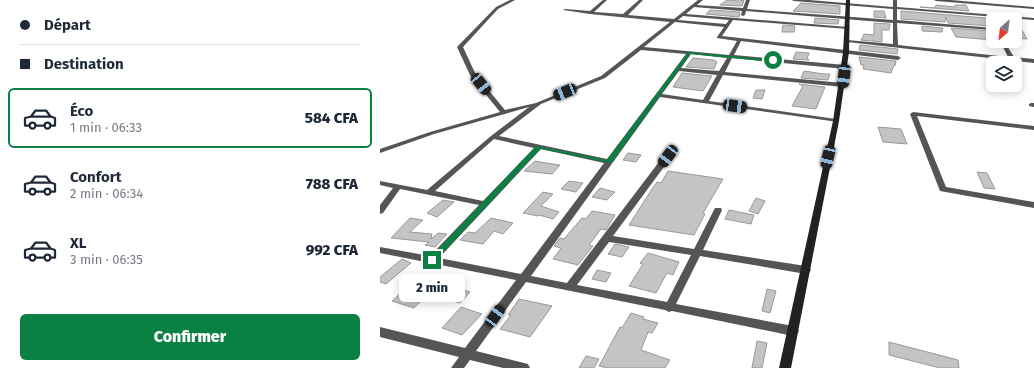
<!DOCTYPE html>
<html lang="fr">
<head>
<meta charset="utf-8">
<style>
  :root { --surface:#fff; --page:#f6f6f7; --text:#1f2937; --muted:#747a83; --line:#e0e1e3; --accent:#0b8043 }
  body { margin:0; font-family:"Fira Sans",sans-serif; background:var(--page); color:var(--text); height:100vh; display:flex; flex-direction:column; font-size:15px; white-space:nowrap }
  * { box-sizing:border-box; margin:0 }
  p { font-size:13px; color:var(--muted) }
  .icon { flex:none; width:22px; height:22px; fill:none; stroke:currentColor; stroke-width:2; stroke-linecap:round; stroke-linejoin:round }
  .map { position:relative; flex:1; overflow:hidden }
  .details { display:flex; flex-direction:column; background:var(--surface); width:380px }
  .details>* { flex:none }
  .banner { display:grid; align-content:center; height:88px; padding:0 20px; background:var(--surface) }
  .needle { width:26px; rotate:208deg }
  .controls { position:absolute; left:606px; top:12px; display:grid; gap:8px }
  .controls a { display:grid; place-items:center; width:36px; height:36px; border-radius:6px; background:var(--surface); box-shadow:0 2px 10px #0003; font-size:20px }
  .end { position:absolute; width:18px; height:18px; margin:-9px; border:5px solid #0b8043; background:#fff; box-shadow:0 0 0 2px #fff }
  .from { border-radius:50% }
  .bubble { position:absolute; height:28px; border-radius:6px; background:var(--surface); box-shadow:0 2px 10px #0003; font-size:13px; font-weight:800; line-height:28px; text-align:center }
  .car { position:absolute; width:12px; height:24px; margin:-12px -6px; border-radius:5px; box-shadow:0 0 3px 1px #0007; background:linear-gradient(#222 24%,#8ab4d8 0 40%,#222 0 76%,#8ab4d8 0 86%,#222 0) }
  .banner b { display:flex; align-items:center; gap:14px; height:38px; font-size:15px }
  .banner b+b { border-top:1px solid var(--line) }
  .banner i { width:10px; height:10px; background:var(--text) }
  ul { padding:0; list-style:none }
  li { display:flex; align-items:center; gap:12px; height:60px; margin:0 8px 6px; padding:0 12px; border:2px solid transparent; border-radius:6px }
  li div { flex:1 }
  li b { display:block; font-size:15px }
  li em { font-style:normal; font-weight:800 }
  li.current { border-color:var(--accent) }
  li>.icon { width:36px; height:36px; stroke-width:1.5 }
  .action { display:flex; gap:8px; margin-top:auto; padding:8px 20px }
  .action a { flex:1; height:46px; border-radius:6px; background:var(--accent); color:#fff; font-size:16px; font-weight:800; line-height:46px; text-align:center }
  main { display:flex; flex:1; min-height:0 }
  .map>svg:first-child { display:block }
  .building { fill:#c4c4c4; stroke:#999 }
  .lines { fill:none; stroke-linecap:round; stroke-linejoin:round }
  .street { fill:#555; fill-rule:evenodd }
  .secondary { fill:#222; fill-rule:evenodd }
  .route { fill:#0b8043 }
</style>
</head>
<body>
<main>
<section class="details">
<div class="banner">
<b><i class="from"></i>Départ</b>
<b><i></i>Destination</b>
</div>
<ul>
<li class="current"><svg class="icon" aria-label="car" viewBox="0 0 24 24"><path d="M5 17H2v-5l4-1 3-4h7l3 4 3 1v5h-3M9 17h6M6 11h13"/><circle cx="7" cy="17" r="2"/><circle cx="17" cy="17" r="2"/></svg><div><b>Éco</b><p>1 min · 06:33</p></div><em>584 CFA</em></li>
<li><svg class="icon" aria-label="car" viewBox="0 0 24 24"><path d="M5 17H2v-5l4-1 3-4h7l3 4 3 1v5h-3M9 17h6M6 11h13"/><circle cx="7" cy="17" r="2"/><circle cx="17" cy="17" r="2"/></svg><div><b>Confort</b><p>2 min · 06:34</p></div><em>788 CFA</em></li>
<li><svg class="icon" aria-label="car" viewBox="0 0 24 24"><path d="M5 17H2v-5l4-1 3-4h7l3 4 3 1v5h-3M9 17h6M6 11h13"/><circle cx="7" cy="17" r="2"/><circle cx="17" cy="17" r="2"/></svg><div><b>XL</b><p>3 min · 06:35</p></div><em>992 CFA</em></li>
</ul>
<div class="action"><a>Confirmer</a></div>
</section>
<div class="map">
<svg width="654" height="368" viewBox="0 0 654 368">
  <rect width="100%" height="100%" fill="#fff"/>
  <g class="building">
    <polygon points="347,0 359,1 364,0 362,6 340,5"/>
    <polygon points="421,3 460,6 460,14 413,11"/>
    <polygon points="556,5 575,7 575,5 586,5 589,11 540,7 555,8"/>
    <polygon points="330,10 360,12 359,17 326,14"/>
    <polygon points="494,11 504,11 506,18 494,17"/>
    <polygon points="521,11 606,18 610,26 568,23 566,17 565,22 521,19"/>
    <polygon points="435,18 459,20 458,24 434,23"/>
    <polygon points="635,20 636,20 647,39 635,38"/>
    <polygon points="494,23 510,24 509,30 502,30 502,42 481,40 484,34 494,35"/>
    <polygon points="403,25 415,26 414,32 402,32"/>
    <polygon points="542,26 563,28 562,32 542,31"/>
    <polygon points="571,28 613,31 613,40 576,37"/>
    <polygon points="480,45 518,49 517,54 479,50"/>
    <polygon points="416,52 429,53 427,59 429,60 413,59"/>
    <polygon points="479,57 516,61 515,66 514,65 511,73 483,69 484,65 481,65"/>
    <polygon points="313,58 334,60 337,62 334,69 306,67"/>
    <polygon points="424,71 444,74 450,74 448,80 421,78"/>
    <polygon points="302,73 332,76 323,91 293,87"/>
    <polygon points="419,84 445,87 436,109 412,106 423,86"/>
    <polygon points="376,90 385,90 382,99 373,98"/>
    <polygon points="498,127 521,129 527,144 503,142"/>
    <polygon points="248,153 261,155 256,162 243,160"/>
    <polygon points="155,161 166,163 180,165 172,174 144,171"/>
    <polygon points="288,171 343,179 323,213 325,214 314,235 249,225 272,189 277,182 281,183"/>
    <polygon points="597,172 607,173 615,189 604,188"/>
    <polygon points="189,181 203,183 196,192 181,189"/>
    <polygon points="220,188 235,192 227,200 212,197"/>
    <polygon points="163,192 173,194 161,206 179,212 173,219 159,215 158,216 143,213"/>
    <polygon points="376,198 385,201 378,214 369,211"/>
    <polygon points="63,200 74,202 57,217 47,213"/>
    <polygon points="349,210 374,215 371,224 345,219"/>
    <polygon points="212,211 235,215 226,230 221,229 209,245 213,246 198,265 173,259 181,248 174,246 180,238 184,239 202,218 206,219"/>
    <polygon points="30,218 43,220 30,232 52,234 51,239 58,233 67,234 55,247 45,245 49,242 11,238"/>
    <polygon points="111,218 133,223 123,234 114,231 103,244 80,240 88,232 95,233"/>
    <polygon points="235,244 249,247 242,257 228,254"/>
    <polygon points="268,253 299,262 293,275 287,273 276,293 249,286 263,264 260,263"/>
    <polygon points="22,259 31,263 6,284 0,282 0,277"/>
    <polygon points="217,270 231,273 226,282 212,279"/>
    <polygon points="70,286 90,292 80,303 59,297"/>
    <polygon points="387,289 396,291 390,313 382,311"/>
    <polygon points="23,291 45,297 34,308 12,301"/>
    <polygon points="139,299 172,306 150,337 120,329 131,315 128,315"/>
    <polygon points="81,307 102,314 82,335 62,328"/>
    <polygon points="251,313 264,317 263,319 278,323 272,333 268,332 261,350 290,360 285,368 227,368 219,366 240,327 242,328"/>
    <polygon points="377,341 387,343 382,368 372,368"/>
    <polygon points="509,342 578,360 579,368 560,368 509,355"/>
    <polygon points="206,356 219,359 214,368 199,368"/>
  </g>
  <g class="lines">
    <g class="street">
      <path d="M 130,0 L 135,0 L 118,9 L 83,47 L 96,75 L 125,110 L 156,103 L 221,76 L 290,22 L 210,14 L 183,10 L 185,9 L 210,11 L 223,0 L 227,0 L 214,12 L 243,14 L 259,0 L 263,0 L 248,15 L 294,19 L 318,0 L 323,0 L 317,5 L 363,8 L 366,0 L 370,0 L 367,9 L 513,20 L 513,9 L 414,1 L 412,0 L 429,0 L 513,7 L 513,0 L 517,0 L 517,7 L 654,18 L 654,20 L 517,9 L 517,20 L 613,28 L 613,30 L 517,23 L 518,45 L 628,57 L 620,41 L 624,41 L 634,57 L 654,59 L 654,63 L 467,42 L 465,41 L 467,40 L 513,44 L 513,23 L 366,11 L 365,15 L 363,16 L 361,15 L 362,11 L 314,7 L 306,14 L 468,27 L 470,28 L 468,29 L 353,20 L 342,36 L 518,56 L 521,58 L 518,60 L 361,41 L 354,55 L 465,65 L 468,67 L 465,69 L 352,58 L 345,72 L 463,83 L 466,85 L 463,87 L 343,75 L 329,101 L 456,119 L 459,121 L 458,122 L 280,97 L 151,276 L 187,283 L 285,154 L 288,154 L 292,156 L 233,236 L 314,249 L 335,208 L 341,208 L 342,210 L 323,250 L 426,266 L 429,267 L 431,270 L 429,273 L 426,274 L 320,256 L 296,304 L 413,326 L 417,328 L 419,331 L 417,334 L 413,336 L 292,311 L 289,312 L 285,310 L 146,282 L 96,351 L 148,364 L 150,368 L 123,368 L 90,360 L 84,368 L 71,368 L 79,357 L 0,337 L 0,327 L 85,348 L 136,280 L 0,253 L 0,247 L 50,256 L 99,205 L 20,189 L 3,213 L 0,214 L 0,205 L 13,188 L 0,185 L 0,181 L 47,190 L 111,136 L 149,107 L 54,134 L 0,153 L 0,149 L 50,132 L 120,112 L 90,75 L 77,47 L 116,7 ZM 303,16 L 349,20 L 346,24 L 298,20 ZM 295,22 L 344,27 L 337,37 L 337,38 L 357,41 L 349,55 L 264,47 ZM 261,50 L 306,54 L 227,159 L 119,136 L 161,104 L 225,78 ZM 311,54 L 347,58 L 339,71 L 301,68 ZM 299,71 L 337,75 L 323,100 L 282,94 ZM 114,139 L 154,148 L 103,201 L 55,191 ZM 161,149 L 224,163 L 141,274 L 59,258 ZM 229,242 L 311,255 L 287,302 L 197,285 Z"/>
      <polygon points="554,0 571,0 654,7 654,9 556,1"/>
      <polygon points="651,103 654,103 654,107 649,106 649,104"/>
      <polygon points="533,112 654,126 654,130 537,116 566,187 654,202 654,208 560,191 530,114"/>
    </g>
    <polygon class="secondary" points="466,0 470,0 469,52 459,121 411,368 399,368 453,121 463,52"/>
  </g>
  <polygon class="route" points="308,52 395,60 393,62 310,54 231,163 160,149 54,262 49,262 49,259 156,146 227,160"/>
</svg>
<div class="controls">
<a><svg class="needle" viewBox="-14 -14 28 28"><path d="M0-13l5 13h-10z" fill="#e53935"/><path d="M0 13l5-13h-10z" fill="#747a83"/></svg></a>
<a><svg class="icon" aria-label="layers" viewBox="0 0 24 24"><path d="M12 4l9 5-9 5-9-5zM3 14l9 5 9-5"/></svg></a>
</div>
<i class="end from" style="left:393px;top:60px"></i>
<i class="end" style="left:52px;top:260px"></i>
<div class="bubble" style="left:19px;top:274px;width:66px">2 min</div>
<i class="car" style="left:464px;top:76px;rotate:187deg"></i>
<i class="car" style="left:101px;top:84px;rotate:141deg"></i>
<i class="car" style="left:185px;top:92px;rotate:248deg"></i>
<i class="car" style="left:355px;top:106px;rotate:98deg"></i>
<i class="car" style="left:288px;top:156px;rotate:217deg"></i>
<i class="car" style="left:448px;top:157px;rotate:193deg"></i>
<i class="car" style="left:115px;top:316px;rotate:36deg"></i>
</div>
</main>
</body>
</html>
